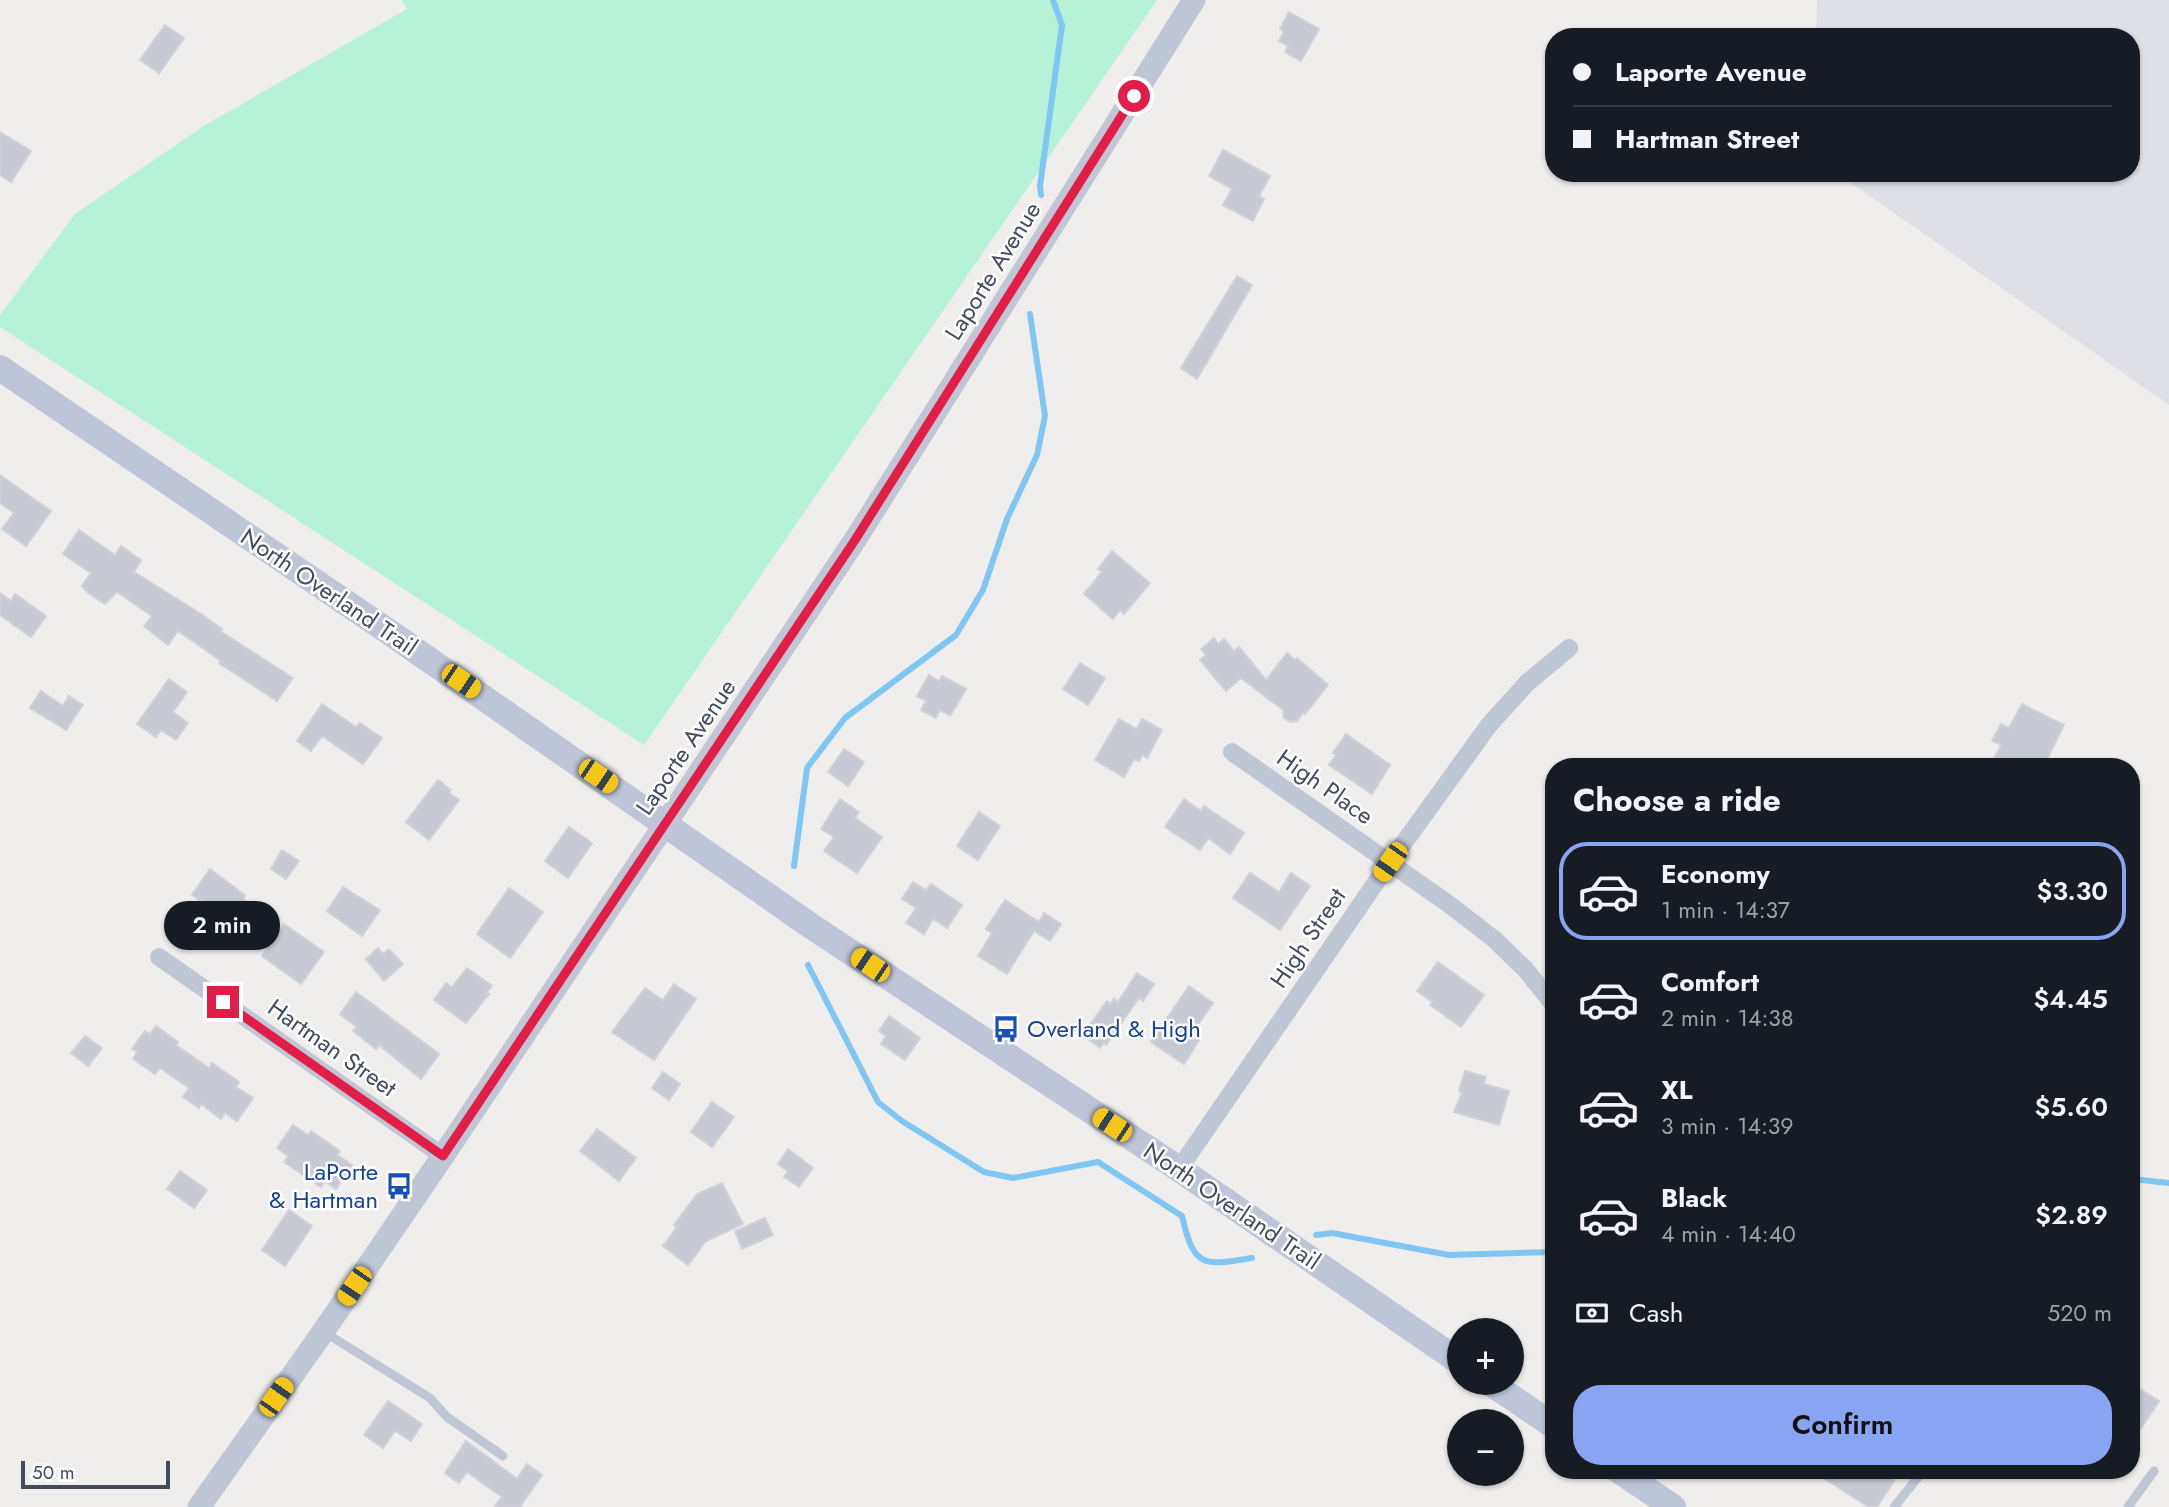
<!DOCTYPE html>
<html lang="en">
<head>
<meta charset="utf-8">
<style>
  :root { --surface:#171b24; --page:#242831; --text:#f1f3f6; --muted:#9ea1a6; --line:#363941; --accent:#89a4f2 }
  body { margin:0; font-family:Jost,sans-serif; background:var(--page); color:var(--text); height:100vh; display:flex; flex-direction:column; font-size:26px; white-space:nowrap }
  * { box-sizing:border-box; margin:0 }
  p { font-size:23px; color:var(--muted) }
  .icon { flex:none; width:38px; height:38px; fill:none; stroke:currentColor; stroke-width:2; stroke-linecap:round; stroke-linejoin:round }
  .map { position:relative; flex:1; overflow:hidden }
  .side { position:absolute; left:1545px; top:758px; width:595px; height:721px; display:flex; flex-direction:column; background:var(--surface); border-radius:28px; box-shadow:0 2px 5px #0004 }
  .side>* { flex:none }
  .banner { position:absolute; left:1545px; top:28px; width:595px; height:154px; border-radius:28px; box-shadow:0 2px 5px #0004; display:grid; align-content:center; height:154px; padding:0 28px; background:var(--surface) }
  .fabs { position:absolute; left:1447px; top:1318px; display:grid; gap:14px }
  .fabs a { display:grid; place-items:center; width:77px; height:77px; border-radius:50%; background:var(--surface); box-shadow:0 2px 5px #0004; font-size:35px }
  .scale { position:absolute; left:21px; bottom:18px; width:149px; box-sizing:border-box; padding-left:7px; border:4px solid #444c5c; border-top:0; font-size:19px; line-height:24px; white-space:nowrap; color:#444c5c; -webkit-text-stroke:5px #fff; paint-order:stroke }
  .end { position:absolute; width:32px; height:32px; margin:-16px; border:9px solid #e11d48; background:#fff; box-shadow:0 0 0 4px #fff }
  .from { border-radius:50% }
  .bubble { position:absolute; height:49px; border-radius:24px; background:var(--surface); box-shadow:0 2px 5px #0004; font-size:23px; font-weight:600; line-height:49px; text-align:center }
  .car { position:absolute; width:21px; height:42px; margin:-21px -10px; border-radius:9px; box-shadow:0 0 5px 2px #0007; background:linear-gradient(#f5c518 24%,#345 0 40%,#f5c518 0 76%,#345 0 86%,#f5c518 0) }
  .banner b { display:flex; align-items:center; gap:24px; height:66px; font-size:26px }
  .banner b+b { border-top:2px solid var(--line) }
  .banner i { width:18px; height:18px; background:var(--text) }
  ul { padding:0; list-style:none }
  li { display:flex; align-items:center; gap:21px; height:98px; margin:0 14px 10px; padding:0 14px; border:4px solid transparent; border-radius:28px }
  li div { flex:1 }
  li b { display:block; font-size:26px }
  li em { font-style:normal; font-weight:600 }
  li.active { border-color:var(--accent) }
  li>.icon { width:63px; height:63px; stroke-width:1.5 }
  h2 { padding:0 28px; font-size:32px; line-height:84px }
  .pay { display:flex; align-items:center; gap:18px; height:77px; padding:0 28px; font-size:26px }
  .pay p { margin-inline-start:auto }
  .button { display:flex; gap:14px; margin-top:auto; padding:14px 28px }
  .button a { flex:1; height:80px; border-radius:28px; background:var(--accent); color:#111; font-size:28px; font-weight:600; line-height:80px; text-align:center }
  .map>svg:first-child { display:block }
  .airport { fill:#dee0e5 }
  .green { fill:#b6f2d8 }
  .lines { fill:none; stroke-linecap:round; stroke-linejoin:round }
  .stream { stroke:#80c6f3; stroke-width:6 }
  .building { fill:#c8cad3; stroke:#d0d1d9; stroke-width:2 }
  .service { stroke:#bfc6d4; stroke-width:9 }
  .minor { stroke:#bfc6d4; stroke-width:18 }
  .tertiary { stroke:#bfc6d4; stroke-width:23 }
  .secondary { stroke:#bec5d8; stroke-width:26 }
  .route { stroke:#e11d48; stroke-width:9 }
  .labels { text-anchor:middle; stroke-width:5; stroke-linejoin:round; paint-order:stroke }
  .street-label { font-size:24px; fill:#444c5c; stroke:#fff }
  .transit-label { font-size:24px; fill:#164399; stroke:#fff; text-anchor:start }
</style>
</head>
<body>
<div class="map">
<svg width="2169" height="1507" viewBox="0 0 2169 1507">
  <rect width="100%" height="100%" fill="#f0eded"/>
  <polygon class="airport" points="1817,0 2169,0 2169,405 1837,173 2132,173 2132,37 1816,37"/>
  <polygon class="green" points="401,0 1157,0 644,745 0,327 0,315 75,214 202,127 407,9"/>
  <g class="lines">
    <g class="stream">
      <polyline points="1041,195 1040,186 1062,25 1053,0"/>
      <polyline points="794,866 807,768 845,718 956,635 983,590 1007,519 1037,455 1045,416 1030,314"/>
      <path d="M 808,965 L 878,1102 L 902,1121 L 984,1172 L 1013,1178 L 1098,1162 L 1182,1216 C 1194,1268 1203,1266 1252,1258"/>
      <polyline points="2132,1179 2169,1183"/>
      <polyline points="1316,1235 1332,1233 1449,1255 1554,1252"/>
    </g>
  </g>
  <g class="building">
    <polygon points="1289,12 1319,29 1301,61 1285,52 1288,46 1279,41 1284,32 1280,29"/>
    <polygon points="165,25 184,38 159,73 140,60"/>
    <polygon points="0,132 31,151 11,182 0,175"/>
    <polygon points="1223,150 1270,176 1259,196 1264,199 1253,221 1223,205 1232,189 1209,176"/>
    <polygon points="1237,276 1252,285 1197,379 1181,368"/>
    <polygon points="0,475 51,511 26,546 2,529 14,513 0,503"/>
    <polygon points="79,530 115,555 121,546 141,560 134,572 198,612 222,629 220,631 293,678 277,701 219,663 221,661 178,631 168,645 144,626 152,616 117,592 105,604 88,593 82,586 91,573 63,554"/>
    <polygon points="1112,551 1150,583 1124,614 1120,610 1113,619 1084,594 1102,572 1098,569"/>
    <polygon points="0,593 11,601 15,594 46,616 31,637 0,615"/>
    <polygon points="1214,638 1218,644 1224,639 1234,651 1239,647 1266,680 1287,653 1295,660 1297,658 1328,685 1305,714 1303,713 1297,721 1290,722 1284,718 1283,710 1241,678 1226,691 1200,660 1206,655 1201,649"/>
    <polygon points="1080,663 1105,678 1088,705 1063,689"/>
    <polygon points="929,675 939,681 942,676 966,689 950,716 940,710 936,718 921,710 926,701 917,696"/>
    <polygon points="169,679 187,692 173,712 188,723 176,740 161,730 156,737 137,724"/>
    <polygon points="41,691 63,706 69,696 83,705 66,730 30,708"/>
    <polygon points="322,704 356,727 360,723 382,738 363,764 322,736 311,751 297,741"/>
    <polygon points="2022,704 2064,725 2044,766 1990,766 2001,745 1992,741 2001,724 2009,728"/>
    <polygon points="1119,719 1137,729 1142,719 1162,730 1147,758 1143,755 1139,761 1134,759 1124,777 1095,760"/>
    <polygon points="1346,734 1390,765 1372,794 1329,765 1336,755 1333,753"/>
    <polygon points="844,749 864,762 848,786 828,772"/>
    <polygon points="438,780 451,790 449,793 459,800 429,840 406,822"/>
    <polygon points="840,799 859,812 855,818 882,837 857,873 824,851 834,837 821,829"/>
    <polygon points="1184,799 1201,811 1204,806 1244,833 1230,854 1208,838 1200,850 1165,827"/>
    <polygon points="979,812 1000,826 978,860 957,846"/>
    <polygon points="569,827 592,843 568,878 545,861"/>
    <polygon points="282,850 299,861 286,879 271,869"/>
    <polygon points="210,869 245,895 243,899 247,902 227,932 205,917 212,908 192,895"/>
    <polygon points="1250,873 1279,892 1291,873 1310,886 1280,930 1233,898"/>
    <polygon points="913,882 926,890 931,884 962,905 947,928 933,919 924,934 906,923 916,908 902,899"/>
    <polygon points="343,887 380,910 362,936 327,911"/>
    <polygon points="509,888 543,912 510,958 477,934"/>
    <polygon points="1005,900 1039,922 1044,913 1061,924 1050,941 1034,931 1007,974 978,956 992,933 986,929"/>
    <polygon points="284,924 324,952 301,984 262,956"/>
    <polygon points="378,948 383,954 389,949 403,964 384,981 366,959"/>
    <polygon points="1438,962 1484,995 1461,1027 1430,1005 1432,1002 1417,991"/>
    <polygon points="467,968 492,986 487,992 489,994 466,1023 434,1000 446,983 452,987"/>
    <polygon points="1137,973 1154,984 1143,1001 1139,998 1106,1045 1104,1043 1100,1048 1085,1037 1089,1032 1086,1030 1107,1001 1110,1004 1114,999 1118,1002"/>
    <polygon points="674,984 696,999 654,1060 612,1032 645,988 663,1000"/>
    <polygon points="1189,986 1213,1003 1191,1035 1199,1040 1184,1064 1151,1042"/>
    <polygon points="356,992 439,1054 421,1079 379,1045 376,1049 353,1031 357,1027 340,1014"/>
    <polygon points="889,1016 920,1038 905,1060 881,1044 886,1036 879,1031"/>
    <polygon points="156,1026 178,1042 176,1045 209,1068 212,1063 239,1082 236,1087 253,1098 237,1121 225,1113 221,1119 201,1104 199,1108 183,1097 189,1088 160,1068 155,1074 133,1059 137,1052 132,1049 145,1031 150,1034"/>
    <polygon points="85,1036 102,1048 88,1066 71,1053"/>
    <polygon points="1465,1071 1486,1077 1484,1084 1509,1091 1499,1125 1454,1112 1462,1092 1459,1091"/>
    <polygon points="663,1072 680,1084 669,1100 652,1088"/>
    <polygon points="712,1102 734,1117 712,1147 691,1132"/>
    <polygon points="293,1125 308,1135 311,1131 340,1151 337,1155 352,1165 336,1189 325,1181 321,1187 284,1162 288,1156 277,1148"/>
    <polygon points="597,1129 636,1158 619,1181 580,1151"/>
    <polygon points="788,1149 813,1168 799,1187 784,1177 788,1171 778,1164"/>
    <polygon points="180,1171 207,1190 194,1208 167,1189"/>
    <polygon points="722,1183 743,1224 706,1241 688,1265 663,1246 677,1227 674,1225 697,1194"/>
    <polygon points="289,1210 312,1226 285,1266 262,1250"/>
    <polygon points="765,1218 773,1235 742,1249 735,1231"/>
    <polygon points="2132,1384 2159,1401 2132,1442"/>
    <polygon points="388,1401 422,1424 411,1441 395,1431 383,1448 364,1435"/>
    <polygon points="466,1441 517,1479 527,1464 542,1475 520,1507 494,1507 502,1497 467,1472 459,1483 445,1473"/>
    <polygon points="1811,1470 1877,1470 1894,1481 1877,1507 1869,1507"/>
  </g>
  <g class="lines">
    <g class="service">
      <polyline points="324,1332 430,1398 447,1417 503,1456"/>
      <polyline points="1894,1507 1924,1470"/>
      <polyline points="2128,1507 2154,1471"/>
    </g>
    <g class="minor">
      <polyline points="1232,752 1450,905 1494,939 1526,970 1554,1005"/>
      <polyline points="159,957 443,1156"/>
      <polyline points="1179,1169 1390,862 1489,725 1527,683 1569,648"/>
    </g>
    <polyline class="tertiary" points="199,1507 323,1332 443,1156 855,540 1194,0"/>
    <g class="secondary">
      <polyline points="0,368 392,634 811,926 1179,1169 1460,1362"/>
      <polyline points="1489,1382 1554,1426"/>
      <polyline points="1618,1470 1673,1507"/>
    </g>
  </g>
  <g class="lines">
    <polyline class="route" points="223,1002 443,1156 855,540 1134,96"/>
  </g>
  <defs>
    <symbol id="bus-bare" viewBox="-9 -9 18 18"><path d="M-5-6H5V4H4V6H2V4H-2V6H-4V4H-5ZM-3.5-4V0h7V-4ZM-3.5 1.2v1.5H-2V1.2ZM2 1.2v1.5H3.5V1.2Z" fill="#1a4fb4" stroke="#fff" stroke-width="2.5" paint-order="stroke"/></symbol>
  </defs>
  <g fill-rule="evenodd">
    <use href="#bus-bare" x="987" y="1010" width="38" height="38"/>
    <use href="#bus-bare" x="380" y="1167" width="38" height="38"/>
  </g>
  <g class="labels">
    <g class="street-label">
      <text transform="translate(993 271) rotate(-58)" y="8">Laporte Avenue</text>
      <text transform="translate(329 592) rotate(34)" y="8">North Overland Trail</text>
      <text transform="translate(686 747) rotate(-56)" y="8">Laporte Avenue</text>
      <text transform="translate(1325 787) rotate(35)" y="8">High Place</text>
      <text transform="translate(1308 938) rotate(-56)" y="8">High Street</text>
      <text transform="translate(332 1048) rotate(35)" y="8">Hartman Street</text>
      <text transform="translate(1232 1206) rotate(34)" y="8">North Overland Trail</text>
    </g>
    <g class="transit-label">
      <text x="1027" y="1037">Overland &amp; High</text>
      <text x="378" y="1180" text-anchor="end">LaPorte<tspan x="378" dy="28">&amp; Hartman</tspan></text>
    </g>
  </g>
</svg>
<div class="fabs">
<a>+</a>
<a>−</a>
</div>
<div class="scale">50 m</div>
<i class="end from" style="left:1134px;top:96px"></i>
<i class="end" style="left:223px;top:1002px"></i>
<div class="bubble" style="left:164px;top:901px;width:116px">2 min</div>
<i class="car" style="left:461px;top:681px;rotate:124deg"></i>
<i class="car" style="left:598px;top:776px;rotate:124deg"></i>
<i class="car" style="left:1390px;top:862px;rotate:215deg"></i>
<i class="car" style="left:870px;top:965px;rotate:304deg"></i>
<i class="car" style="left:1112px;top:1125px;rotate:303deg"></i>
<i class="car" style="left:354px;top:1286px;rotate:214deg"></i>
<i class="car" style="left:276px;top:1397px;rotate:35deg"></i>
<div class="banner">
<b><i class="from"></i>Laporte Avenue</b>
<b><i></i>Hartman Street</b>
</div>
<section class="side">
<h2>Choose a ride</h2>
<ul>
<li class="active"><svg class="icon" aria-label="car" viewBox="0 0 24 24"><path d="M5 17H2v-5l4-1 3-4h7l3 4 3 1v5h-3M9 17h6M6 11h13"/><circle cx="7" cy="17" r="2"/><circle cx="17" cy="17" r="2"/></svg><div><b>Economy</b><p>1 min · 14:37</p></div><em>$3.30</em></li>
<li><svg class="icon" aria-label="car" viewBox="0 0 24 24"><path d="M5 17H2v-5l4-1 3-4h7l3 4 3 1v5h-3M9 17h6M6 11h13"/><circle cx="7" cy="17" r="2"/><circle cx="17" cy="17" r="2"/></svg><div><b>Comfort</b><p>2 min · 14:38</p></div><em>$4.45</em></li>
<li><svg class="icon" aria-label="car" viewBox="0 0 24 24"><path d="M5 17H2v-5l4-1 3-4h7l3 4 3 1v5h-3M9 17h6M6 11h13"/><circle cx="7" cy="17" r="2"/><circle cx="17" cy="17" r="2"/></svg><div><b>XL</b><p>3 min · 14:39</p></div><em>$5.60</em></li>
<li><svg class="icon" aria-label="car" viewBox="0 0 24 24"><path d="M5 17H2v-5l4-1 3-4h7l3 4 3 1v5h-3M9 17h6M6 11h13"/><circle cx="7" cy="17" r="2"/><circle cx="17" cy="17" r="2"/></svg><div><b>Black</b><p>4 min · 14:40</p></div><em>$2.89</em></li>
</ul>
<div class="pay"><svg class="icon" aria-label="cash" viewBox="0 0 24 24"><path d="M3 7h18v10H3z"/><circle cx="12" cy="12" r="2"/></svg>Cash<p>520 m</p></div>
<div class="button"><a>Confirm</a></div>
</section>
</div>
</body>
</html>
